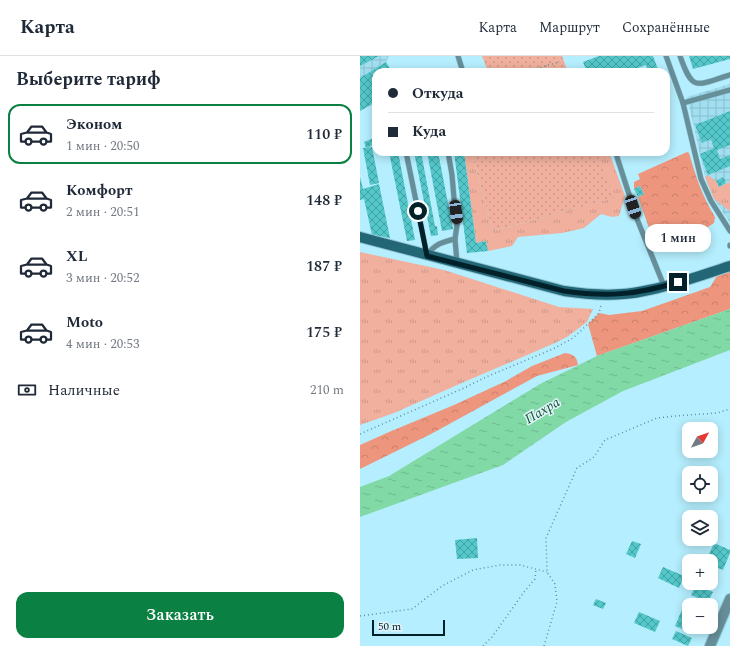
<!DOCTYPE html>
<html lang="ru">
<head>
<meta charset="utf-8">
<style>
  :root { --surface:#fff; --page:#f2f2f3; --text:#1f2937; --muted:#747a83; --line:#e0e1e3; --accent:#0b8043 }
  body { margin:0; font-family:Spectral,serif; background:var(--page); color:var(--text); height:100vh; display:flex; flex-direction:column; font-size:15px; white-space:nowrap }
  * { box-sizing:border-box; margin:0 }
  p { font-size:13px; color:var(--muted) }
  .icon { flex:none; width:22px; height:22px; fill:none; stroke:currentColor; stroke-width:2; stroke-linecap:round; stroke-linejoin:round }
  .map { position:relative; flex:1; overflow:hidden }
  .panel { display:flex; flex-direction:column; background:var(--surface); width:360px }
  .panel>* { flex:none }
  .hud { position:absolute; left:12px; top:12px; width:298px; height:88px; border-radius:12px; box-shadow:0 2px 10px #0003; display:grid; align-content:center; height:88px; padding:0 16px; background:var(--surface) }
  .needle { width:26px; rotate:50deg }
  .buttons { position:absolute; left:322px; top:366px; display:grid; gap:8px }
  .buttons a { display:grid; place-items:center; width:36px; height:36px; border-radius:8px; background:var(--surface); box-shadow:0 2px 10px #0003; font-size:20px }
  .scale { position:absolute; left:12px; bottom:10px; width:73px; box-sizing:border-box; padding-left:4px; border:2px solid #002129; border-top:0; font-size:11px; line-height:14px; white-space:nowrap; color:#002129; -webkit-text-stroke:3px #e2f4f9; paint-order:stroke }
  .end { position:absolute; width:18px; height:18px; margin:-9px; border:5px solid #002129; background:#fff; box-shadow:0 0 0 2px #fff }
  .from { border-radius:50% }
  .bubble { position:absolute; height:28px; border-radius:12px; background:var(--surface); box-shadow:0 2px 10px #0003; font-size:13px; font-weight:600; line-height:28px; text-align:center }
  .car { position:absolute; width:12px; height:24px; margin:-12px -6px; border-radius:5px; box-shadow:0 0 3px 1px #0007; background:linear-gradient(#222 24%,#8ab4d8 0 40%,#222 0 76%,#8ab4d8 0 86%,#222 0) }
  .hud b { display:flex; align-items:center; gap:14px; height:38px; font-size:15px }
  .hud b+b { border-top:1px solid var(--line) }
  .hud i { width:10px; height:10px; background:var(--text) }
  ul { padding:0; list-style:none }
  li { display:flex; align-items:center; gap:12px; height:60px; margin:0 8px 6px; padding:0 8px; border:2px solid transparent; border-radius:12px }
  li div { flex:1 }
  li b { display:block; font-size:15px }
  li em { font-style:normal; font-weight:600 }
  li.on { border-color:var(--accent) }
  li>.icon { width:36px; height:36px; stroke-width:1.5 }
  h2 { padding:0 16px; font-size:18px; line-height:48px }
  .pay { display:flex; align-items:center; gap:10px; height:44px; padding:0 16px; font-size:15px }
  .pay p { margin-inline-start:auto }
  .action { display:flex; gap:8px; margin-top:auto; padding:8px 16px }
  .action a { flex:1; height:46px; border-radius:12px; background:var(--accent); color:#fff; font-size:16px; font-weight:600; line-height:46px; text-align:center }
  header { display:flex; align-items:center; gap:24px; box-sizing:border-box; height:56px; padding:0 20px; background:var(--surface); border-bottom:1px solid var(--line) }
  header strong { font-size:19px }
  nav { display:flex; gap:22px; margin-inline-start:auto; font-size:14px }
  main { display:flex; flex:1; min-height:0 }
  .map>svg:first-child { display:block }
  .industrial { fill:url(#industrial-grid) }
  .grass { fill:url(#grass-tufts) }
  .forest { fill:url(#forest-crowns) }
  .garden { fill:url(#garden-dots) }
  .water { fill:url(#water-ripples) }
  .building { fill:url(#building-cross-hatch) }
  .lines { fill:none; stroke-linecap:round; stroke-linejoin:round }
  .lane-casing { stroke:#94c9d8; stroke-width:6 }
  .street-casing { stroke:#94c9d8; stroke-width:12 }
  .secondary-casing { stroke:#94c9d8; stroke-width:12 }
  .path { stroke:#618f9b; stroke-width:1.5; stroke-dasharray:1 3; stroke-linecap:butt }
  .lane { stroke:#678f9a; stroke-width:5 }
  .street { stroke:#678f9a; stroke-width:10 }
  .secondary { stroke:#236676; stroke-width:10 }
  .route { stroke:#002129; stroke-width:5 }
  .labels { text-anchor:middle; stroke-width:3; stroke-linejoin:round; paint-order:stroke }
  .water-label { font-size:14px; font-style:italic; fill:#105434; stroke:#e2f4f9 }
</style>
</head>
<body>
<header>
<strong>Карта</strong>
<nav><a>Карта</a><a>Маршрут</a><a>Сохранённые</a></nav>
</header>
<main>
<section class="panel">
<h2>Выберите тариф</h2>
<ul>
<li class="on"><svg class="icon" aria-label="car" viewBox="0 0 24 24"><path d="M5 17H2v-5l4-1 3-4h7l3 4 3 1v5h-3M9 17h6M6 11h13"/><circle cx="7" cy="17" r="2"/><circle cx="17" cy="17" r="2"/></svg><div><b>Эконом</b><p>1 мин · 20:50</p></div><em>110 ₽</em></li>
<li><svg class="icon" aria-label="car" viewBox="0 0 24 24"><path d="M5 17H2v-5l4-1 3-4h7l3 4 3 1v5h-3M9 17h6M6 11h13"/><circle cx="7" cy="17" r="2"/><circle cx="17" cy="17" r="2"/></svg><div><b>Комфорт</b><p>2 мин · 20:51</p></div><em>148 ₽</em></li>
<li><svg class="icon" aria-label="car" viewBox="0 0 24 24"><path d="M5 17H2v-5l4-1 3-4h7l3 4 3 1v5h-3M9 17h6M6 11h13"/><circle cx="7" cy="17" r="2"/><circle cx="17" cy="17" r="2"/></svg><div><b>XL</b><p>3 мин · 20:52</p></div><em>187 ₽</em></li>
<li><svg class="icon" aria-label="car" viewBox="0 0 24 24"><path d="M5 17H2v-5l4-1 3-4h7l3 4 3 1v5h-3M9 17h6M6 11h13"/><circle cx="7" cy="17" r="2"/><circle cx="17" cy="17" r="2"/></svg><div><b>Moto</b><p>4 мин · 20:53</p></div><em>175 ₽</em></li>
</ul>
<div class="pay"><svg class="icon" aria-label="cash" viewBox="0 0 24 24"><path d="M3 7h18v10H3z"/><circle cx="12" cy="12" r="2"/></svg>Наличные<p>210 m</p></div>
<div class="action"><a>Заказать</a></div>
</section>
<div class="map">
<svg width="370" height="590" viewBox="0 0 370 590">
  <defs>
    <pattern id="industrial-grid" width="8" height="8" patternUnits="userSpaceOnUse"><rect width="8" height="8" fill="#a0def0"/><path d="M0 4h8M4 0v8" fill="none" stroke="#88bece"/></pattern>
    <pattern id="grass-tufts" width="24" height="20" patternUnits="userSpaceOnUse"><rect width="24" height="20" fill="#f0b09d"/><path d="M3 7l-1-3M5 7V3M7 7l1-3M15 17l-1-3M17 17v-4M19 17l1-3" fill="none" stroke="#cc9787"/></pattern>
    <pattern id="forest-crowns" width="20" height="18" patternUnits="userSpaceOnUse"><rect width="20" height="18" fill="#ee967d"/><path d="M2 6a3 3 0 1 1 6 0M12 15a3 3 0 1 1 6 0" fill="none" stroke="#ca816c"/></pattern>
    <pattern id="garden-dots" width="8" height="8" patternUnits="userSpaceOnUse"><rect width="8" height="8" fill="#f0b09d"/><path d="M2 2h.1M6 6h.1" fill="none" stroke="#cc9787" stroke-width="1.8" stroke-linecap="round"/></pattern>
    <pattern id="water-ripples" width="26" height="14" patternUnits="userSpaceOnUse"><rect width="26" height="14" fill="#81d9a6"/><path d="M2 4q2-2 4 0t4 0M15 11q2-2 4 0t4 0" fill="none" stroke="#6eba8f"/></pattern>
    <pattern id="building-cross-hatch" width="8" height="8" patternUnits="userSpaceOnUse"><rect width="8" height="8" fill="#53c7ca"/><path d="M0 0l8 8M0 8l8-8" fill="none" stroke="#42a1a4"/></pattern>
  </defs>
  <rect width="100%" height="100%" fill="#b5eefe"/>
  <g class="industrial">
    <polygon points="0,0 29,0 26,6 0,22"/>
    <polygon points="370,28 370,167 354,143 345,121 327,41"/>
  </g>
  <g class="grass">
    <polygon points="104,96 111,96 133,175 253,142 237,96 249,96 265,140 259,160 252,161 241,158 224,172 202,177 158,181 152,190 128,195 126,185 116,187"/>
    <polygon points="348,119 356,125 359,131 370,126 370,155 354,143 345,121"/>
    <polygon points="0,196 84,214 199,251 233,253 227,266 207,281 195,287 104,326 34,357 0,369"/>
  </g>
  <g class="forest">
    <path d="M 327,96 L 329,97 C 336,121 342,140 355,161 L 354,167 L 328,184 L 305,189 L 293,183 L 278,141 L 284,138 L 280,130 L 274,133 L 274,126 L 280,123 L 278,118 Z"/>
    <polygon points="370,210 370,253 237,300 228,268 239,257 249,259 282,255 350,231 362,212"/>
    <path d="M 205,297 C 214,298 217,301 218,309 L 177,320 L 71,378 L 0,413 L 0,389 L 29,376 L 94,349 L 146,325 L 172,310 Z"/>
  </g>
  <g class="garden">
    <polygon points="122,0 202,0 208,16 128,16"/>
    <polygon points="111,96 237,96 254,142 133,175"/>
  </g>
  <polygon class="water" points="370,253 370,294 263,335 206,366 143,409 0,461 0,431 29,420 180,328 237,300"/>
  <g class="building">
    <polygon points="0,0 19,0 0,10"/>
    <polygon points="239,0 293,0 299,16 288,16 286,9 266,16 227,16 223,6"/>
    <polygon points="329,0 370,0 370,3 333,13"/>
    <polygon points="26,6 32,16 16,16 16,46 0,55 0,22"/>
    <polygon points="370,55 370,89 357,94 360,103 370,99 370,110 348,119 340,98 354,92 351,83 342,87 335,69"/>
    <polygon points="16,81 16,88 6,92 4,86"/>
    <polygon points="12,91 19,127 10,129 3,92"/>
    <polygon points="29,96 38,96 55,184 47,185"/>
    <polygon points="54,96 61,96 75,170 77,170 78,179 71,180"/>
    <polygon points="67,96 78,96 93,173 82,175"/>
    <polygon points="94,96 104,96 116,187 126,185 128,195 107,197"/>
    <polygon points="0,121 3,133 19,128 30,182 12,179 4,143 0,144"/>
    <polygon points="363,121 366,127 359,131 356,125"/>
    <polygon points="280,130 284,138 278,141 274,133"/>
    <polygon points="117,482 118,502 97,503 95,484"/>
    <polygon points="272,485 281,488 275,502 266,498"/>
    <polygon points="354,487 370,494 370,497 363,514 351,509 351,505 346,505"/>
    <polygon points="303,511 324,520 319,532 298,522"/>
    <polygon points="336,529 353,536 348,546 331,539"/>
    <polygon points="236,543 246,547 243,553 233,549"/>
    <polygon points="324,549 329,551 329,571 337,571 334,578 315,570"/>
    <polygon points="279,556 300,565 295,576 274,567"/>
    <polygon points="316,575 332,582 328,590 312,583"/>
  </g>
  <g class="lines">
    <defs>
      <g id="lane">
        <polyline points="98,0 103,16"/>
        <polyline points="306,0 323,47 341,123 351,145 370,175"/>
        <path d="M 320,0 C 333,37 336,29 370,19"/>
        <polyline points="323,47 370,34"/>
        <polyline points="46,96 67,199"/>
        <polyline points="88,96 92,119 94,142 97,169 95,183 97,207"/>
        <polyline points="257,101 277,163 304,230"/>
        <polyline points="370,189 370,190"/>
        <path d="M 67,199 C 75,188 82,186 95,183"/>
      </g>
      <polyline id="street" points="350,590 370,543"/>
      <path id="secondary" d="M 0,181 L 204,235 C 230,239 257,241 284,235 C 313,230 342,219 370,210"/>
    </defs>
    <use href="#lane" class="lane-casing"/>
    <use href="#street" class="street-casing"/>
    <use href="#secondary" class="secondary-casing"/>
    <g class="path">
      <polyline points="165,16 199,6"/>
      <polyline points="0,378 104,332 126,321 193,293 213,282 228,268 239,257 241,249"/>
      <polyline points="0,560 52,553 82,530 113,514 140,509 160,509 187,516"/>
      <polyline points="123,590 132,581 164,536 175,523 176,513"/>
      <polyline points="184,590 197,546 195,528 187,516 186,482 217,412 234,401 245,384 297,362 315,360 357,357 370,353"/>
    </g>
    <use href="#lane" class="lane"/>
    <use href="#street" class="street"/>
    <use href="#secondary" class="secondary"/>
  </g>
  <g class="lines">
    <path class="route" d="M 58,155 L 67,200 L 204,235 C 246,241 277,239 318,226"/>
  </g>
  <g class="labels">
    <g class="water-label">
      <text transform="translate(182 354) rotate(-31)" y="5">Пахра</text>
    </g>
  </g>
</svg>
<div class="buttons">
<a><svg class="needle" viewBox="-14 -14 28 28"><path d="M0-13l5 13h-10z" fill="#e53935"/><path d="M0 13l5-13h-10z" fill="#747a83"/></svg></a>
<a><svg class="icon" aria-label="locate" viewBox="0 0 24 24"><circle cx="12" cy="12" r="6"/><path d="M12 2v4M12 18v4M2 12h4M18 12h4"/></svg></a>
<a><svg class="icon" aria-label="layers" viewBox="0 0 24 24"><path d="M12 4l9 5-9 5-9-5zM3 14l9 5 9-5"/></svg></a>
<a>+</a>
<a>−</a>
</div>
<div class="scale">50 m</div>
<i class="end from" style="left:58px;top:155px"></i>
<i class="end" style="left:318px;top:226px"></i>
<div class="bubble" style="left:285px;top:168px;width:66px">1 мин</div>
<i class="car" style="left:273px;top:151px;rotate:162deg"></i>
<i class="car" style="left:96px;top:156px;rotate:172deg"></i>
<div class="hud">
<b><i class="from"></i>Откуда</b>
<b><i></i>Куда</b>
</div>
</div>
</main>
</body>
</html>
